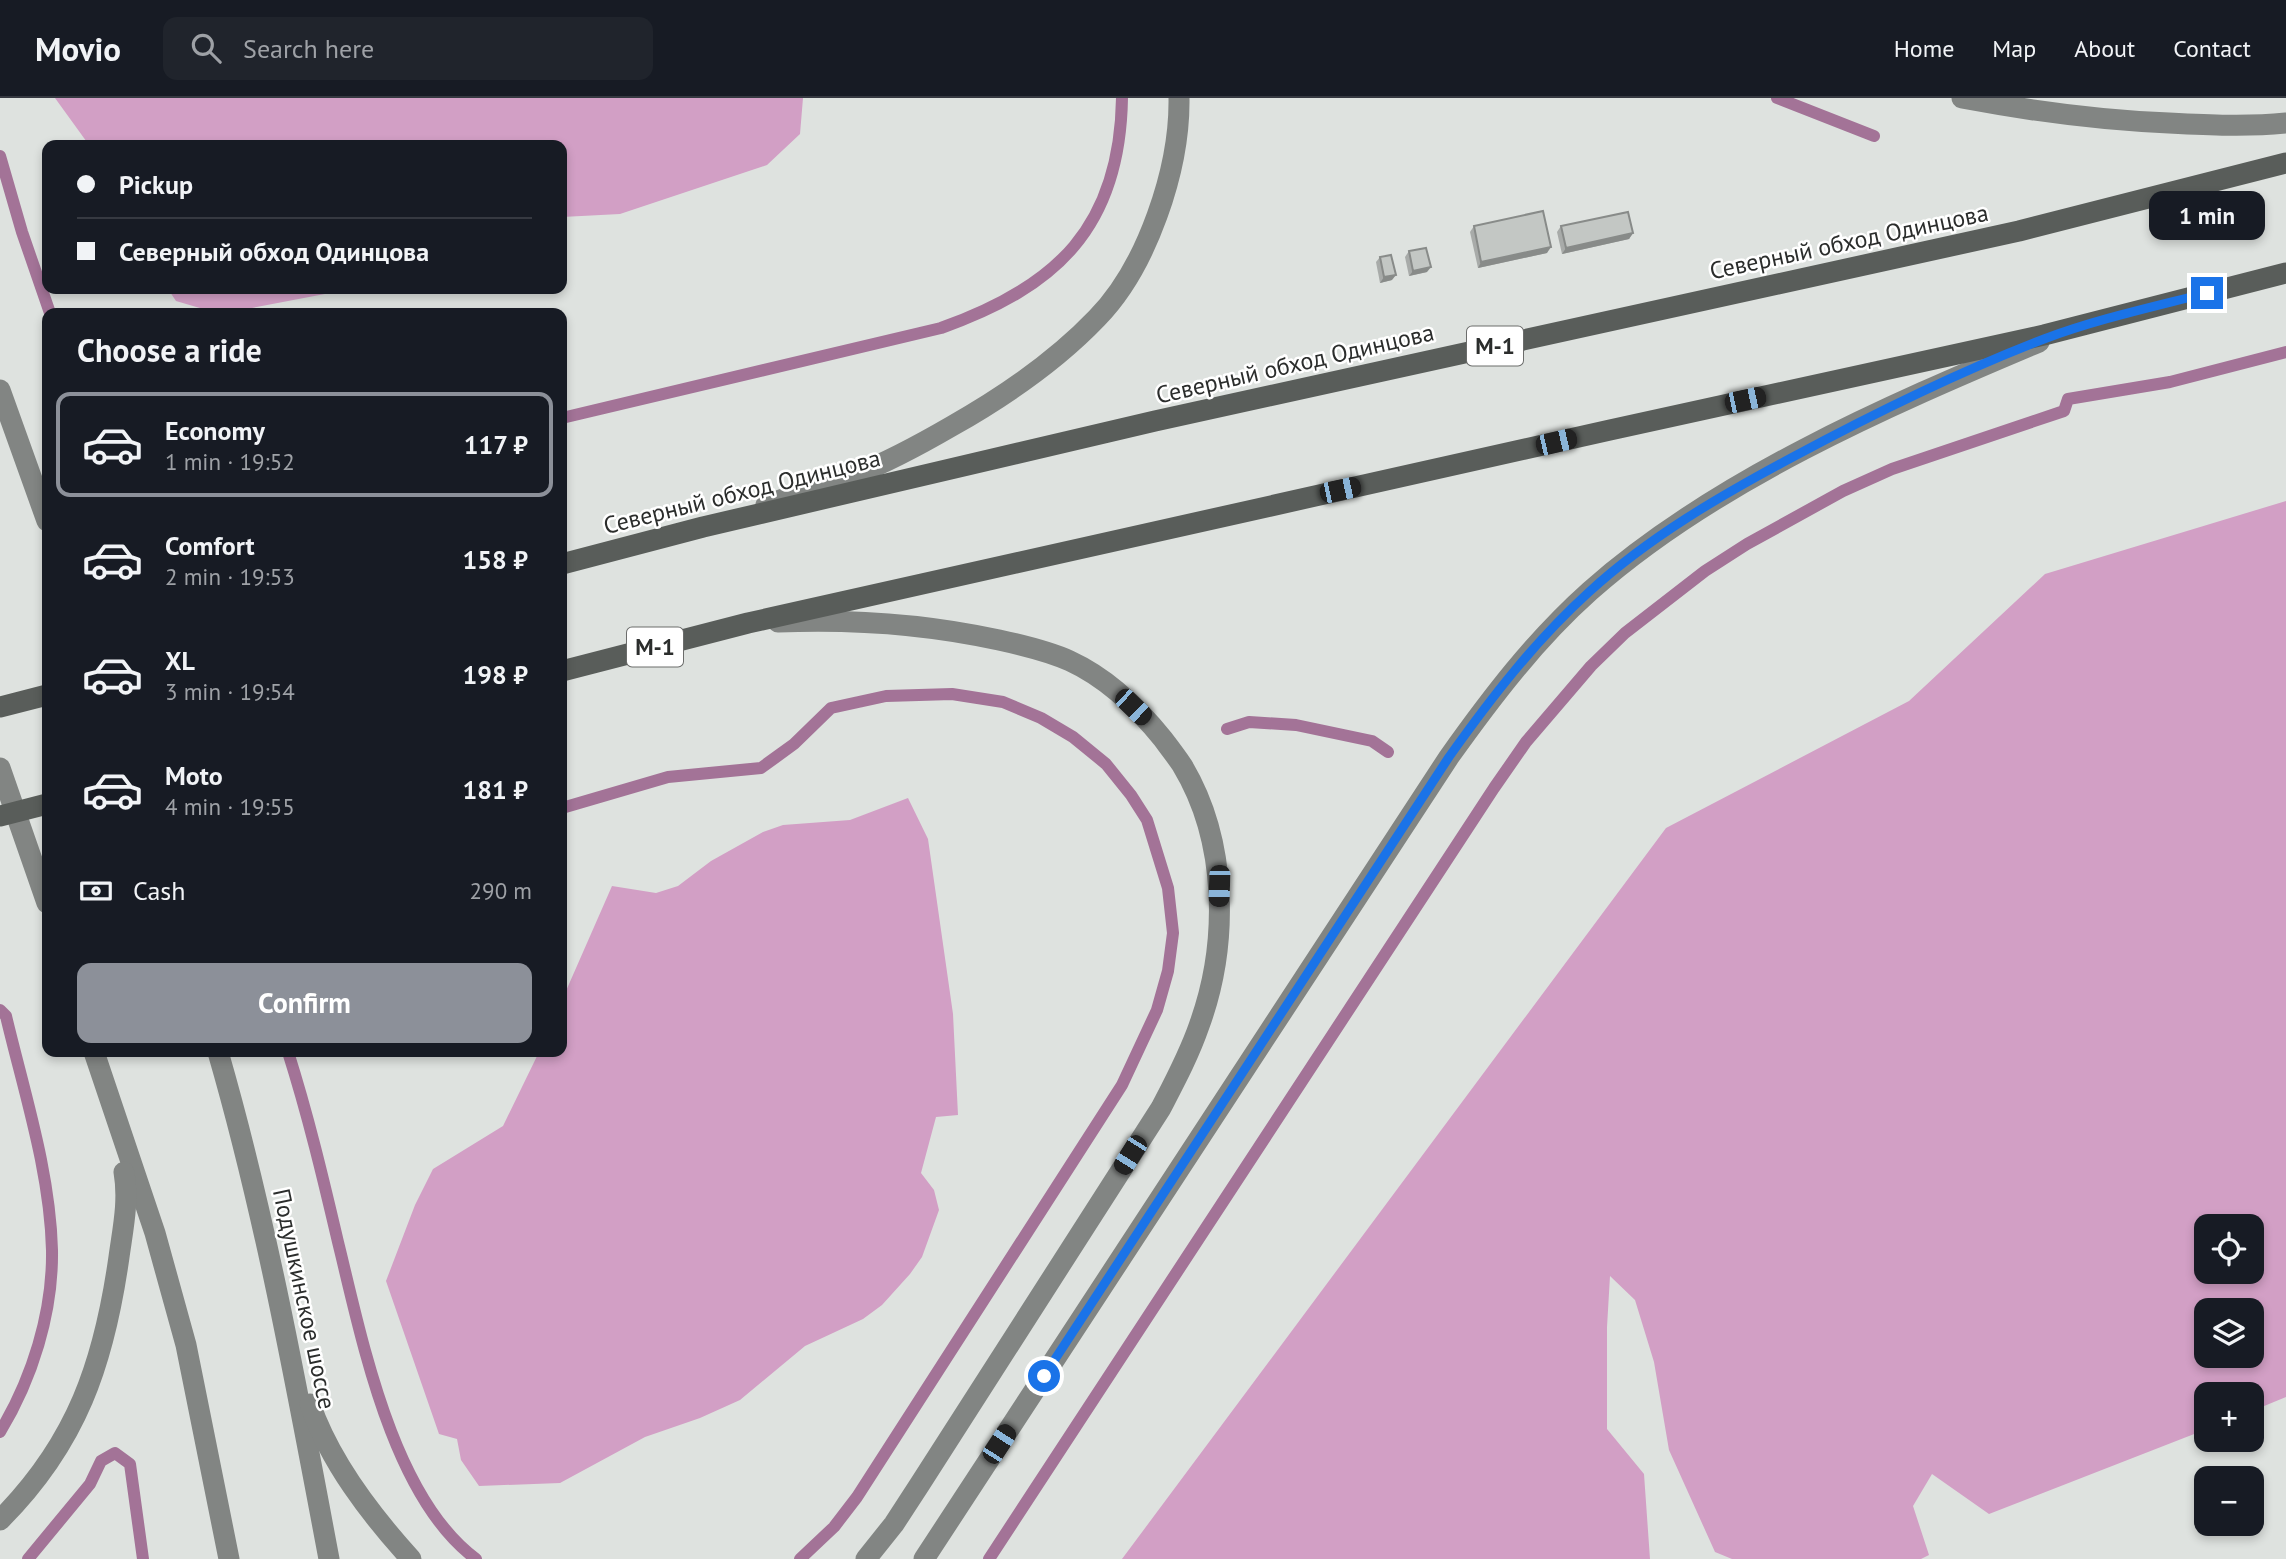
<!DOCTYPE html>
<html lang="en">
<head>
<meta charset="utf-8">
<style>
  :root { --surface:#171b24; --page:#20242c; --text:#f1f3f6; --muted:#9ea1a6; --line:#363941; --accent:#8c9099 }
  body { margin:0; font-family:"PT Sans",sans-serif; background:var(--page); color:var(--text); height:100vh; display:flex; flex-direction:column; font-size:26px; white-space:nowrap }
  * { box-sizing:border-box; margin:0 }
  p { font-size:23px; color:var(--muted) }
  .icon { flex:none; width:38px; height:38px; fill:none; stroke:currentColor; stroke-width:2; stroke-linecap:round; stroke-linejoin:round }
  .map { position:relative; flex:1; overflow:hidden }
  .side { position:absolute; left:42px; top:210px; width:525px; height:749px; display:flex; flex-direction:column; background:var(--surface); border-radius:14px; box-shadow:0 4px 10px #0003 }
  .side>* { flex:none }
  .guide { position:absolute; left:42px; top:42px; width:525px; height:154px; border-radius:14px; box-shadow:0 4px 10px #0003; display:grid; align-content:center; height:154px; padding:0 35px; background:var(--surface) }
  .tools { position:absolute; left:2194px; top:1116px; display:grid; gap:14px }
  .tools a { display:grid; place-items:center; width:70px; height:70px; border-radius:14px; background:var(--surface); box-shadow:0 4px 10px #0003; font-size:35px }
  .end { position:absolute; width:32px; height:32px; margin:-16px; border:9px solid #1a73e8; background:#fff; box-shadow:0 0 0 4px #fff }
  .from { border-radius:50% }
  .bubble { position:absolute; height:49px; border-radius:14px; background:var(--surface); box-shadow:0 4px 10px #0003; font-size:23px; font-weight:800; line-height:49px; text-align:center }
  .car { position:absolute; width:21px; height:42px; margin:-21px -10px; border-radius:9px; box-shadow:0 0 5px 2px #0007; background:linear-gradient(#222 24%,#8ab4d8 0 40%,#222 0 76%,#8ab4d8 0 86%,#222 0) }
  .guide b { display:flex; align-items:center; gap:24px; height:66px; font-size:26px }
  .guide b+b { border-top:2px solid var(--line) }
  .guide i { width:18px; height:18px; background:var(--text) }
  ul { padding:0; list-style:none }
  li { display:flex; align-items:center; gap:21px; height:105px; margin:0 14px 10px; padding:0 21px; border:4px solid transparent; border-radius:14px }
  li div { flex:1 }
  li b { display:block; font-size:26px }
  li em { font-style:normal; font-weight:800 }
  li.current { border-color:var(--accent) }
  li>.icon { width:63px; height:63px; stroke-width:1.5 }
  h2 { padding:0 35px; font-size:32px; line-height:84px }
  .pay { display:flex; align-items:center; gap:18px; height:77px; padding:0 35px; font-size:26px }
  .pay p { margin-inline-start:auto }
  .cta { display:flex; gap:14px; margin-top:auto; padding:14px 35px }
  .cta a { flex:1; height:80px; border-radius:14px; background:var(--accent); color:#fff; font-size:28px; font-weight:800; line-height:80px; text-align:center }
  header { display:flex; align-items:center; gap:42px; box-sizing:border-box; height:98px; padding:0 35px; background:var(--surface); border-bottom:2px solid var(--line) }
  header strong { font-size:33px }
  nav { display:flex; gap:38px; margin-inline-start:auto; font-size:24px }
  .search { width:490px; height:63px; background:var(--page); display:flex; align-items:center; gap:18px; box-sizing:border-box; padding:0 24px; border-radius:14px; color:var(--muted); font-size:26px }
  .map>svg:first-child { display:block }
  .forest { fill:#d29fc5; fill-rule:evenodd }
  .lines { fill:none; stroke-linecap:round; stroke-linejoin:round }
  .stream { stroke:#a37397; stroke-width:12 }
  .secondary { stroke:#828583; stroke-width:21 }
  .highway { stroke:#595d5a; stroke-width:21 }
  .highway-bridge { stroke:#595d5a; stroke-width:21 }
  .wall { fill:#a8aba9 }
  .shaded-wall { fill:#888b89 }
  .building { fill:#c3c7c4; stroke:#888b89; stroke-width:2 }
  .route { stroke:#1a73e8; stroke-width:9 }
  .labels { text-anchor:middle; stroke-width:5; stroke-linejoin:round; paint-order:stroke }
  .shield { fill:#fff; stroke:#6b6c6b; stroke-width:2 }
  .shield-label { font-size:23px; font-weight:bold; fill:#2b2d2c }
  .street-label { font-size:24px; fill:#2b2d2c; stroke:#fff }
</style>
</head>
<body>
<header>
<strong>Movio</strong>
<div class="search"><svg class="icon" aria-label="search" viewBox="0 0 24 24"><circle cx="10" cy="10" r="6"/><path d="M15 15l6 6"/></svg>Search here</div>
<nav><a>Home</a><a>Map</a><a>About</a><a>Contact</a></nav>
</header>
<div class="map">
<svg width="2286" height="1461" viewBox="0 0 2286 1461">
  <rect width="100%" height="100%" fill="#dee2df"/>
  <g class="forest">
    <polygon points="55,0 803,0 800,36 767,67 620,116 562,119 562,47 89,47"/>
    <polygon points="168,191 351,191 241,212 210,213 176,203"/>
    <path d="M 2286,403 L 2286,1299 L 2252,1313 L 2252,1297 L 2207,1297 L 2207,1331 L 1989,1416 L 1932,1376 L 1913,1408 L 1929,1457 L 1921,1461 L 1732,1461 L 1715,1454 L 1669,1352 L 1654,1264 L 1635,1202 L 1610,1178 L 1607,1229 L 1607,1331 L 1644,1376 L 1650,1461 L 1122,1461 L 1666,730 L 1909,603 L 2045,476 ZM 2207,1129 L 2252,1129 L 2252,1174 L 2207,1174 ZM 2207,1213 L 2252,1213 L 2252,1258 L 2207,1258 Z"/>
    <polygon points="908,700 928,741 953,916 958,1017 936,1019 921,1075 934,1092 939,1112 922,1159 910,1176 882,1207 863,1221 805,1248 740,1302 700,1320 645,1339 560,1385 479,1388 461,1362 457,1341 439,1336 386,1183 415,1107 433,1071 503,1028 539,954 562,954 562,902 612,788 656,795 678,788 711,763 763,734 783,727 850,722"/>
  </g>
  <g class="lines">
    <g class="stream">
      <polyline points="1777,0 1874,38"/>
      <polyline points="0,58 22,134 50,215"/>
      <path d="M 562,320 L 941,230 C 1057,189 1120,129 1122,0"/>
      <polyline points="1227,631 1249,624 1296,627 1372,643 1388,654"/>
      <polyline points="562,710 668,679 761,670 794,646 831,610 886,598 952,596 1003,604 1041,620 1073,639 1106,666 1131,697 1147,722 1168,790 1173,835 1168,873 1157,912 1122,987 857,1399 834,1429 800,1461"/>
      <path d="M 0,912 L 6,918 C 24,994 50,1073 52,1152 C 53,1215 32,1281 0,1334"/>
      <path d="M 288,954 C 308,1017 323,1080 338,1144 C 362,1241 392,1399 476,1461"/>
      <polyline points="28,1461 90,1386 101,1363 115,1355 130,1366 143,1461"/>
      <polyline points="989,1461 1494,690 1526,644 1591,568 1625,535 1705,473 1747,446 1843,393 1892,371 2064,313 2068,301 2170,284 2286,254"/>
    </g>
    <g class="secondary">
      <path d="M 1962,0 C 2031,13 2098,22 2169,25 C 2208,27 2247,29 2286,25"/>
      <polyline points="0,292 47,423"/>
      <path d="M 766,407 C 796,396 827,388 857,376 C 890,363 921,346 952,328 C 1005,298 1055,264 1097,220 C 1147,169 1180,71 1179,0"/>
      <path d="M 778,524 C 852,521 926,526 999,542 C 1022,547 1048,553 1070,563 C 1107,580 1138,610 1163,641 C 1169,649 1176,658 1182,667 C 1228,743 1229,846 1199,928 C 1189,957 1175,983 1161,1010 L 920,1386 L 894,1426 L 866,1461"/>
      <polyline points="0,670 47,805"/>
      <polyline points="94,954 155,1135 186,1247 229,1461"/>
      <path d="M 218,954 C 266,1120 297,1291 329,1461"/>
      <path d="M 310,1306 C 330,1364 370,1416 411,1461"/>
      <path d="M 0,1422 C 77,1345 104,1265 119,1159 C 123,1130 129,1103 124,1074"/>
      <path d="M 924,1461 L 1449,659 C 1491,600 1535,542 1590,493 C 1714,383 1887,308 2039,244"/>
    </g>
    <g class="highway">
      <polyline points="562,466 703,429 1155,323 2019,133 2286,65"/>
      <polyline points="562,573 748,525 1610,332 2044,237 2286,175"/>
      <polyline points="0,609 47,597"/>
    </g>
    <polyline class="highway-bridge" points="0,718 47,706"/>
  </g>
  <g class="wall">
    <polygon points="1474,128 1547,155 1478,170 1470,134"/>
    <polygon points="1561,128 1633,135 1629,141 1562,156 1557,134"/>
    <polygon points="1409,153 1427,174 1409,178 1405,159"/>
    <polygon points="1380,159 1392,182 1380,185 1376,164"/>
  </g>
  <g class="shaded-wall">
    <polygon points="1633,135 1629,141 1562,156 1566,150"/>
    <polygon points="1551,149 1547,155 1478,170 1481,164"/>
    <polygon points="1431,169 1427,174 1409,178 1413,173"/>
    <polygon points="1396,177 1392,182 1380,185 1384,179"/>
  </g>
  <g class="building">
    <polygon points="1543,113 1551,149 1481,164 1474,128"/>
    <polygon points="1628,114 1633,135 1566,150 1561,128"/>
    <polygon points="1426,150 1431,169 1413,173 1409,153"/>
    <polygon points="1391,157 1396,177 1384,179 1380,159"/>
  </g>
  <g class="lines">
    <path class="route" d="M 1044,1278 L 1449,659 C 1491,600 1535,543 1589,494 C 1649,439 1720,398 1791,360 C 1873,316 1958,274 2044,241 C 2097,221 2153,209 2207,195"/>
  </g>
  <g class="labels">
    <g class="shield">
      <rect x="1467" y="228.5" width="56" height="39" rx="5"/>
      <rect x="627" y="529.5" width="56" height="39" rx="5"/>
    </g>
    <g class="shield-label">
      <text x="1495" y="256">М-1</text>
      <text x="655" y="557">М-1</text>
    </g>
    <g class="street-label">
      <text transform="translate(1849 144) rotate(-12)" y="8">Северный обход Одинцова</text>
      <text transform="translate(1295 266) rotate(-13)" y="8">Северный обход Одинцова</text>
      <text transform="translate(742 394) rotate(-14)" y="8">Северный обход Одинцова</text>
      <text transform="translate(304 1201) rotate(78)" y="8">Подушкинское шоссе</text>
    </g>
  </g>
</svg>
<div class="tools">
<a><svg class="icon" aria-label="locate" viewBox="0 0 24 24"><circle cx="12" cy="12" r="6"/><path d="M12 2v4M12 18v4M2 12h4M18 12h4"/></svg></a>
<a><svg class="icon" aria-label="layers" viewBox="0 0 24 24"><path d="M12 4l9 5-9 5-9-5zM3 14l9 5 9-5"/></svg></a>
<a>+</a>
<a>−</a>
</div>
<i class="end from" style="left:1044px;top:1278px"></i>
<i class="end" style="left:2207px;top:195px"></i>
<div class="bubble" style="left:2149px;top:93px;width:116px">1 min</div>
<i class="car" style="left:1745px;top:302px;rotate:78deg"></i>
<i class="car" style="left:1556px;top:344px;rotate:77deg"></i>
<i class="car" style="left:1340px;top:392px;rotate:78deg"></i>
<i class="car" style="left:1133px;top:609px;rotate:134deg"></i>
<i class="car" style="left:1219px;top:788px;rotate:182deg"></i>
<i class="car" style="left:1130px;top:1057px;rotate:212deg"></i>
<i class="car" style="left:999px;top:1346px;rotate:33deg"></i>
<div class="guide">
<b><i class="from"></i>Pickup</b>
<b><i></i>Северный обход Одинцова</b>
</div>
<section class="side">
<h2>Choose a ride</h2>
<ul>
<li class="current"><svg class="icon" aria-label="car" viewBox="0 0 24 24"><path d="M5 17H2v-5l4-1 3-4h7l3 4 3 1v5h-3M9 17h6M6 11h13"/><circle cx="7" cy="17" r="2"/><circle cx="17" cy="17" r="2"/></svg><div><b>Economy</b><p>1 min · 19:52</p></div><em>117 ₽</em></li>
<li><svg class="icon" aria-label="car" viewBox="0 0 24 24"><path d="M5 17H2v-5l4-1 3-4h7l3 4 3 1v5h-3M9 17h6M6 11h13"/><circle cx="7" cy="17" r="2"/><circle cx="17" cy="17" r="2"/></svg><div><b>Comfort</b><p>2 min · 19:53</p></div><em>158 ₽</em></li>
<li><svg class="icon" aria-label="car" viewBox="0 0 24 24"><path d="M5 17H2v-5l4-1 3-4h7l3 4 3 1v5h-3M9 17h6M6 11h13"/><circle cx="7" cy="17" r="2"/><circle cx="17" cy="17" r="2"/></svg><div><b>XL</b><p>3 min · 19:54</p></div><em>198 ₽</em></li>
<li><svg class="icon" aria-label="car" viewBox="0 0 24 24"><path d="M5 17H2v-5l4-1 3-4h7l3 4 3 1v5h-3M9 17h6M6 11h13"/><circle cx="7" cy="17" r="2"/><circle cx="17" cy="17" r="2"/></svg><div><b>Moto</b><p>4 min · 19:55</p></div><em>181 ₽</em></li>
</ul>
<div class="pay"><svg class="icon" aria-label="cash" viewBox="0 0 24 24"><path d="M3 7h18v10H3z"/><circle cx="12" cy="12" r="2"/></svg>Cash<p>290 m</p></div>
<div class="cta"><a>Confirm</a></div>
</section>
</div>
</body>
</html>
